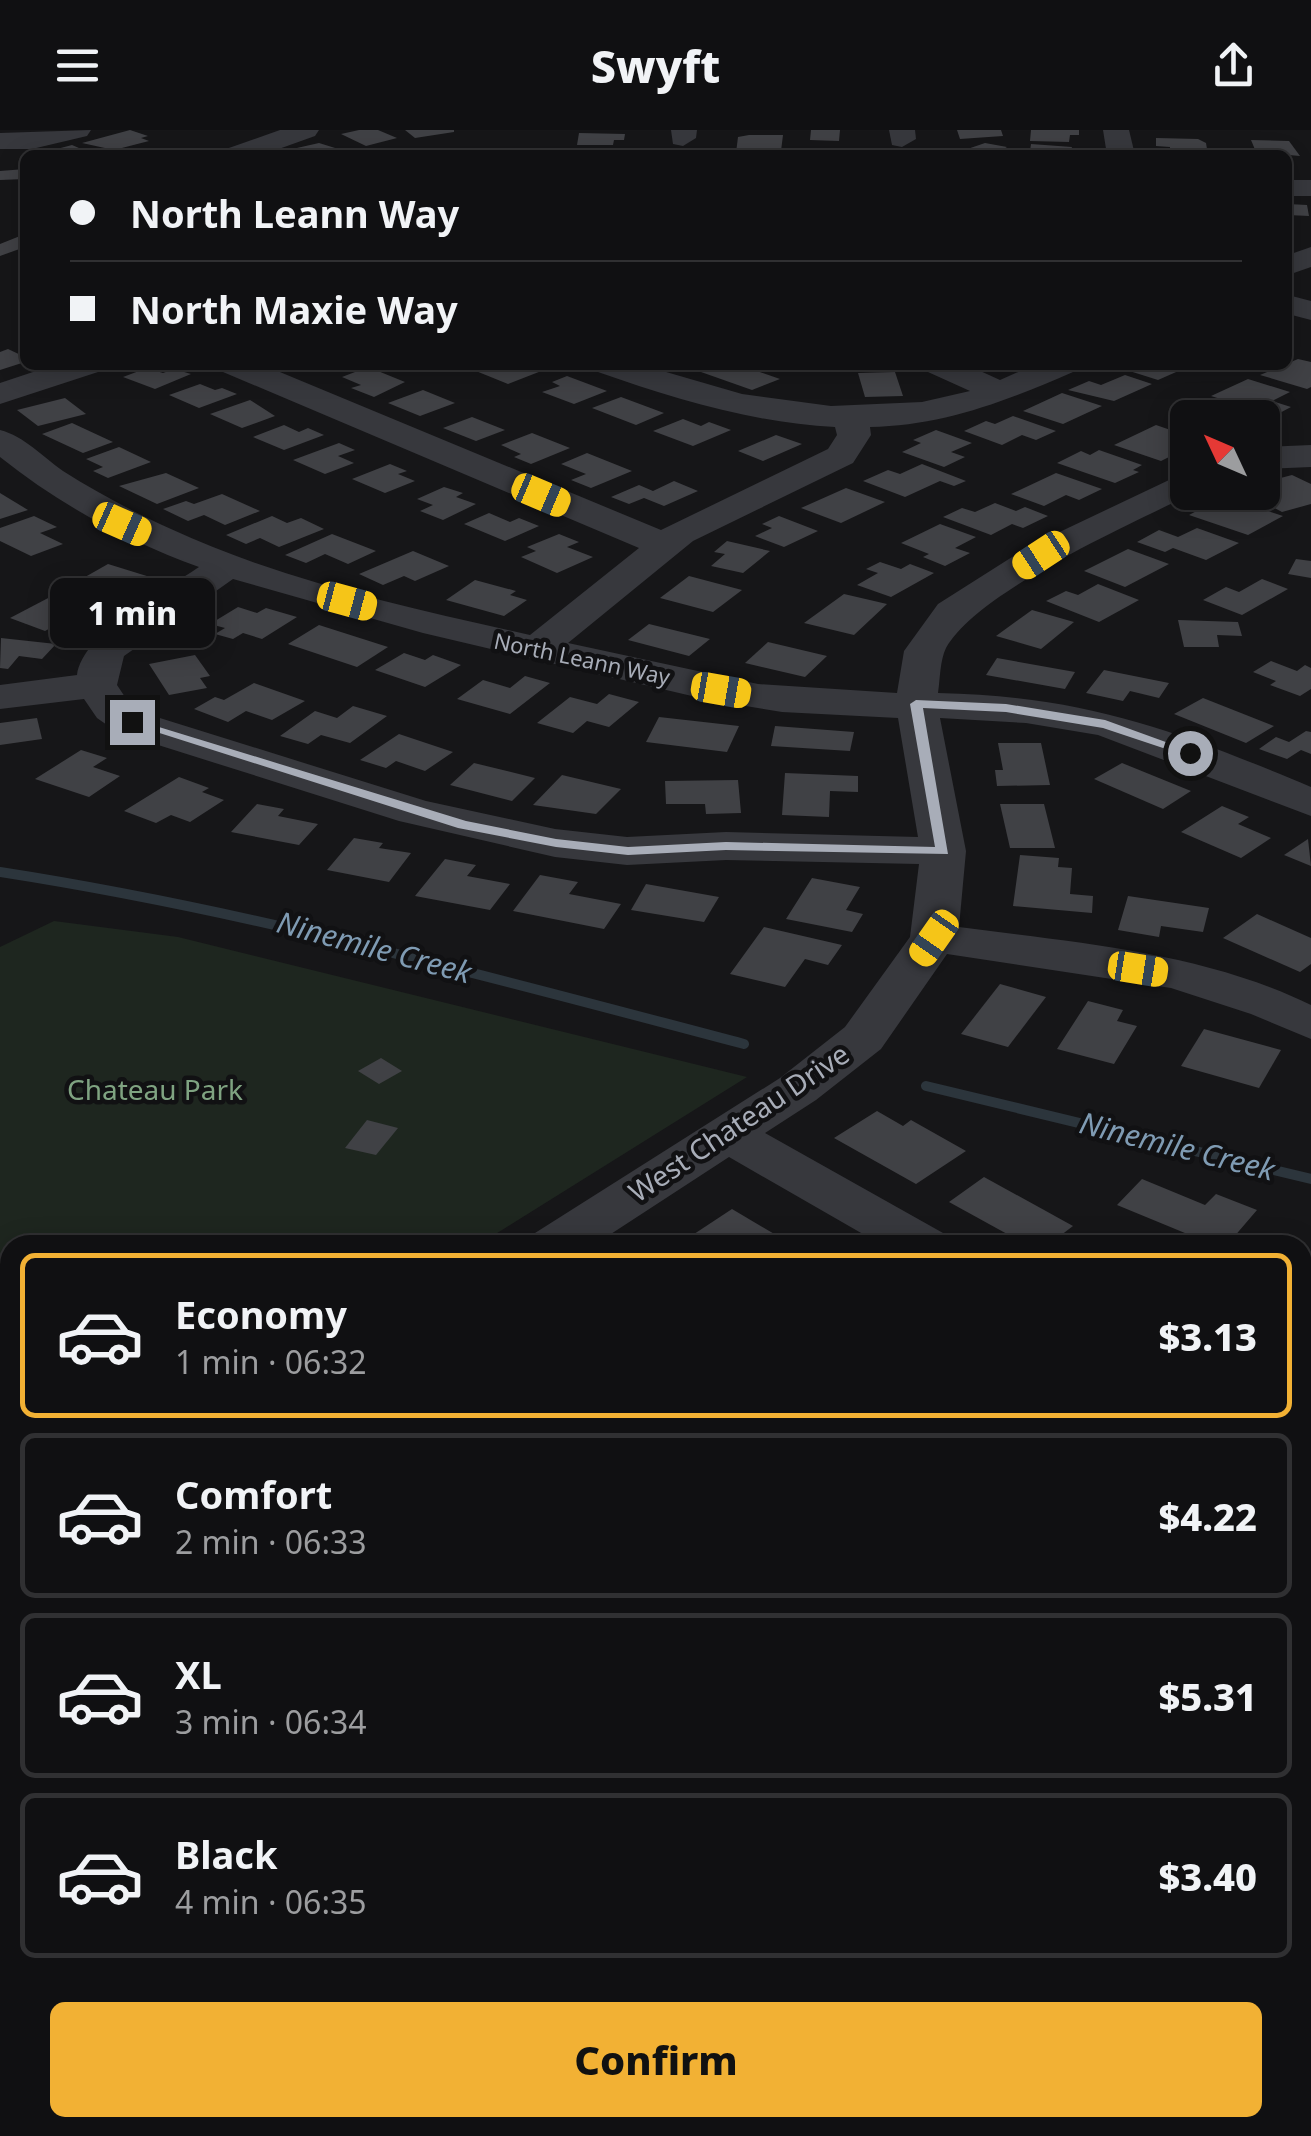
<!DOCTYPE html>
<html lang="en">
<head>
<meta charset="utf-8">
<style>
  :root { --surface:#101012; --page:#1e1e20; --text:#f1f3f6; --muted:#9c9d9f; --line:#303032; --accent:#f2b134 }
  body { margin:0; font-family:"Noto Sans",sans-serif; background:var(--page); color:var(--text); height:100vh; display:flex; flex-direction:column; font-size:38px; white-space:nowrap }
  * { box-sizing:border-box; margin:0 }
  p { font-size:32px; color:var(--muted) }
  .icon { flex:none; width:55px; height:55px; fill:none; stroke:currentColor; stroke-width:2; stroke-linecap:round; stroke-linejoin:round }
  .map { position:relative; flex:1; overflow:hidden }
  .side { position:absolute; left:0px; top:1105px; width:1312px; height:902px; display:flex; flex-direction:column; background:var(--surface); border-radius:30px 30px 0 0; box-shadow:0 5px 25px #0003,0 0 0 2px var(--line) }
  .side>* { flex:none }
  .top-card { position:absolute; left:20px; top:20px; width:1272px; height:220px; border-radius:15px; box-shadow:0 5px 25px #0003,0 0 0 2px var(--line); display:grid; align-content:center; height:220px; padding:0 50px; background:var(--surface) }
  .needle { width:65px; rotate:314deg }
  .fabs { position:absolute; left:1170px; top:270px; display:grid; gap:20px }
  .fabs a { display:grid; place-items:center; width:110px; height:110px; border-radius:15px; background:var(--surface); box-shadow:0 5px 25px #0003,0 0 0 2px var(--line); font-size:50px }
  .end { position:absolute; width:45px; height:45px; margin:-22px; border:12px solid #a8adb8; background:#111; box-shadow:0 0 0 5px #111 }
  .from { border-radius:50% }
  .bubble { position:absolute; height:70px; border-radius:15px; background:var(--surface); box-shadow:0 5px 25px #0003,0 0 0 2px var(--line); font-size:32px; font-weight:800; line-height:70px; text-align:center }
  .car { position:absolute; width:30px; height:60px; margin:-30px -15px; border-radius:12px; box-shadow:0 0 8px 2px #0007; background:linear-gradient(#f5c518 24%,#345 0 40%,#f5c518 0 76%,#345 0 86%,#f5c518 0) }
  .top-card b { display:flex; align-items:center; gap:35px; height:95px; font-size:38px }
  .top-card b+b { border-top:2px solid var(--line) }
  .top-card i { width:25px; height:25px; background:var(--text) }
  ul { padding:18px 0 0; list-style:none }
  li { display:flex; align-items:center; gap:30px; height:165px; margin:0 20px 15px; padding:0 30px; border:5px solid var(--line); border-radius:15px }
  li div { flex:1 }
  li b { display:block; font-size:38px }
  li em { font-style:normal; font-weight:800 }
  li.current { border-color:var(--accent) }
  li>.icon { width:90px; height:90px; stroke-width:1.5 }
  .cta { display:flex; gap:20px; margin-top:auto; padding:20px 50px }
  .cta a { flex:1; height:115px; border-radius:15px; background:var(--accent); color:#111; font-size:40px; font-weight:800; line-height:115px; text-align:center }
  header { display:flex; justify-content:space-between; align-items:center; height:130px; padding:0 50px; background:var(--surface); font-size:45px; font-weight:800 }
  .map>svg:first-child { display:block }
  .green { fill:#1e261f }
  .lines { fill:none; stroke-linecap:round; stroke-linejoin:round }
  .stream { stroke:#2c353c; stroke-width:10 }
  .building { fill:#404145 }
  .minor { fill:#37383d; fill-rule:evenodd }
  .route { fill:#a8adb8 }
  .labels { text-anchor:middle; stroke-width:9; stroke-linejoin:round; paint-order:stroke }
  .far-street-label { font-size:22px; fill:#a8adb8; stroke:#111113 }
  .park-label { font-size:28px; fill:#7fa381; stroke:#111113 }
  .street-label { font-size:28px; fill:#a8adb8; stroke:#111113 }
  .water-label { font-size:30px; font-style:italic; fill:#7f9bb3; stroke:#111113 }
</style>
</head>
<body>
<header><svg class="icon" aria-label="menu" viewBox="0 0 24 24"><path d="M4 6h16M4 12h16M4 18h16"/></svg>Swyft<svg class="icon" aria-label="share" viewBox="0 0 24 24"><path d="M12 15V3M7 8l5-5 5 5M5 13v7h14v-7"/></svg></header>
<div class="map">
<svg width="1311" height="2006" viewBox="0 0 1311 2006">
  <rect width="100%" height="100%" fill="#161618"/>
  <polygon class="green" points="54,791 178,807 747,947 478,1115 10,1115 10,1464 0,1473 0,817"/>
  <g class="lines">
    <g class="stream">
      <path d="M 0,742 C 252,781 497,849 744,914"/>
      <polyline points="926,956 1311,1049"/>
    </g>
  </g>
  <g class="building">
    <polygon points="130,0 148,6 141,8 149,11 114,20 82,13"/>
    <polygon points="359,0 378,0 397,8 366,16 341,4"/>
    <polygon points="405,0 454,0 454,2 415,8"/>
    <polygon points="811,0 840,0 839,11 810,10"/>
    <polygon points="957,0 1001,0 1003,6 960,9"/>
    <polygon points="1031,0 1079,0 1079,5 1070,5 1069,12 1030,11"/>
    <polygon points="579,3 625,4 624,10 614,10 613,15 577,15"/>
    <polygon points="749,5 783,5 781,21 736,23 738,7"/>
    <polygon points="1156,8 1198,9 1206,13 1207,19 1201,19 1201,25 1170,24 1170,17 1156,16"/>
    <polygon points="1251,10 1289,11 1300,26 1256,22"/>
    <polygon points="319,13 348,22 306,25 288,20"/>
    <polygon points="985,13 1007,17 994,25 950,25"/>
    <polygon points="1031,14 1072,17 1071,20 1082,21 1081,25 1040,25 1030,21"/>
    <polygon points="72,15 95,25 38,25 38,24"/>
    <polygon points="25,39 25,49 0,50 0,41"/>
    <polygon points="1288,74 1307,75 1309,86 1288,85"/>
    <polygon points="25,104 25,117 0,126 0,114"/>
    <polygon points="8,219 25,227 25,232 0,240 0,222"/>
    <polygon points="1298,229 1311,232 1311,257 1307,259 1260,245"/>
    <polygon points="472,235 540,235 549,238 508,254 466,237"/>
    <polygon points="729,235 740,235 780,249 752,260 701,242"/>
    <polygon points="1127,235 1192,235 1158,250 1120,238"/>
    <polygon points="368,237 405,252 374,267 351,258 361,255 342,247"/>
    <polygon points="147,238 163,243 174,239 191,244 155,259 123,247"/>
    <polygon points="895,242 903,266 865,267 858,243"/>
    <polygon points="1125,245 1152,254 1114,271 1068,260 1089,251 1101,255"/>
    <polygon points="567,246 607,261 574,274 542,262 560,256 552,252"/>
    <polygon points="1248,249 1290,262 1272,271 1291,277 1274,286 1211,266"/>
    <polygon points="200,254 215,260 222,258 237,264 199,278 169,265"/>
    <polygon points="423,260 455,273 420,286 388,273"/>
    <polygon points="1062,263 1102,276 1063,294 1023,281"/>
    <polygon points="621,267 664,283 636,295 592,278"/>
    <polygon points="65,268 86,284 38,296 17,280"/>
    <polygon points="250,270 275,286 242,298 210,284"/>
    <polygon points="1214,276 1247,287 1246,288 1191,288"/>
    <polygon points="1013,286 1056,301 1036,310 1022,305 1002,315 964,301 986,291 995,294"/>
    <polygon points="472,287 505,300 476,311 443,298"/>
    <polygon points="683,289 701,296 709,292 731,300 693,316 653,301"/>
    <polygon points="72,293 113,312 83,323 42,304"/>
    <polygon points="284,295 299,302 308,298 324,305 284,320 253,307"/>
    <polygon points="1156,295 1188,306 1188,312 1175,317 1183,320 1161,331 1114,315"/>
    <polygon points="936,300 972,313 951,322 965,327 944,337 902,322 921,313 913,310"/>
    <polygon points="532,303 570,318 531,334 514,327 521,324 501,315"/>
    <polygon points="776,305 802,314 763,331 738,321"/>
    <polygon points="339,313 355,320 338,326 354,333 325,344 293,330"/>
    <polygon points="119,317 151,332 108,348 93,341 103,337 86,329"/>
    <polygon points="1099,320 1142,335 1133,340 1139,342 1115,353 1057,333 1081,321 1090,325"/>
    <polygon points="587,323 632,341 591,358 571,350 586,344 561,334"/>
    <polygon points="390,334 407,341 398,344 415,351 385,363 352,349"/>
    <polygon points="922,334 966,351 954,356 940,351 905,367 863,351 888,340 900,344"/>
    <polygon points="166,343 199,358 157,374 119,356"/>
    <polygon points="1056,343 1102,359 1079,370 1066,365 1044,376 1011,364"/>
    <polygon points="1292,345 1311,354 1311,374 1282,382 1245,362 1262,362 1262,353"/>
    <polygon points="674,351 698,361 664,376 644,368 629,374 611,367 639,355 653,361"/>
    <polygon points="444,357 463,363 456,367 476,374 443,390 420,381 433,375 417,369"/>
    <polygon points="846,358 885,372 841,393 801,378"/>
    <polygon points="0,363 28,380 0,389"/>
    <polygon points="222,364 260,381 225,395 204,385 188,391 163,379 186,371 194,374"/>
    <polygon points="995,373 1016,381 1025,377 1048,386 1023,398 1012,394 991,405 943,387 962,378 975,382"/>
    <polygon points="1244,373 1283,386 1248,405 1189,385 1208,375 1227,382"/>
    <polygon points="489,383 510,392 519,388 539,396 505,411 464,394"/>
    <polygon points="34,386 57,397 40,403 63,414 31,426 0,411 0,398"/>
    <polygon points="272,386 287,393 301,388 324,399 279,417 260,408 246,414 226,405"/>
    <polygon points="779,386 818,401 784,417 755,406 772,398 762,394"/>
    <polygon points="940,394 976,407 955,418 970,423 945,436 923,427 929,424 901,413"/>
    <polygon points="1197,398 1239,413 1206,430 1173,418 1165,422 1137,412 1159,400 1178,407"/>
    <polygon points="332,404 376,421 348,434 325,424 306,433 285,425"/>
    <polygon points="559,404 579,412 567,417 593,427 557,443 521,427 536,421 527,417"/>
    <polygon points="727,411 770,421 743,443 711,436 725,424 714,422"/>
    <polygon points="1128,419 1169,434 1125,457 1084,441"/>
    <polygon points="413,421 449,436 415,451 404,446 383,455 359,444"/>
    <polygon points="1296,429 1311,431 1311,448 1288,444"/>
    <polygon points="880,432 901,439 910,434 934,443 891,467 857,455 878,443 866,439"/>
    <polygon points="108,434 150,447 114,468 71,455"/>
    <polygon points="689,446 742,460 713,482 660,468"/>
    <polygon points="1262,449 1288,459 1242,485 1203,470 1226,457 1239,462"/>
    <polygon points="475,450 516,461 510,465 527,470 504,486 446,470"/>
    <polygon points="1098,454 1139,470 1099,492 1046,471 1066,461 1078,465"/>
    <polygon points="844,464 887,474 854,505 804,493"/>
    <polygon points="52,466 87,478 45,501 10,488"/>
    <polygon points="238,477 257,483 266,478 297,487 262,509 243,503 233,509 215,504 225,498 210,494"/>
    <polygon points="1032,480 1074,492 1041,519 996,506"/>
    <polygon points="1178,490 1238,492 1242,506 1217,505 1219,517 1184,517"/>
    <polygon points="649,494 710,509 689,526 628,510"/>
    <polygon points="319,495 388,517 357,537 288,514"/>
    <polygon points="1,508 56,514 42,529 19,526 8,539 0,538"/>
    <polygon points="768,512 827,526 805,547 745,533"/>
    <polygon points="404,523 425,530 433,525 461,535 425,557 375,540"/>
    <polygon points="195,525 210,546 200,548 207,558 169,565 149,534"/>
    <polygon points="997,528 1075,542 1065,559 986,545"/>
    <polygon points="1271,531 1297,541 1305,535 1311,538 1311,559 1300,566 1270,555 1276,551 1253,542"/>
    <polygon points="1104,540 1169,553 1159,568 1130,561 1123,571 1086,563"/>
    <polygon points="525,546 550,553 510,584 457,569 483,550 510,558"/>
    <polygon points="254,553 305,571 272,590 246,581 228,592 194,579 215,567 224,570"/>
    <polygon points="609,564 639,572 609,597 587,591 573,603 537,593 570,567 597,574"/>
    <polygon points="1203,568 1274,596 1246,613 1174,584"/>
    <polygon points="353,576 387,586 350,613 321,605 308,614 280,606 315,581 337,588"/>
    <polygon points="659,587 739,596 727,622 646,612"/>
    <polygon points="37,588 42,609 0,615 0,593"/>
    <polygon points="775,596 854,602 850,621 771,616"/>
    <polygon points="1306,601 1311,602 1311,624 1301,620 1287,629 1259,619 1276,607 1289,612"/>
    <polygon points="399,604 453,622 425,641 396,631 386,638 360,630"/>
    <polygon points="998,613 1041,613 1050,655 997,656 995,640 1003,640"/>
    <polygon points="81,620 107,628 93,637 120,646 89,667 35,649"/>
    <polygon points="474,633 535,648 512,671 450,655"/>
    <polygon points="1122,633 1191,661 1163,679 1094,649"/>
    <polygon points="785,643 858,646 858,662 830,661 829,687 782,685"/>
    <polygon points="562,645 621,659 596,684 533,675"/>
    <polygon points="179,647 209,658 202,662 224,670 190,692 171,685 156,693 124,681"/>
    <polygon points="738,650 741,683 706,684 705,674 666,674 665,651"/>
    <polygon points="257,674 284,679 278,686 318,694 299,715 231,702"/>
    <polygon points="1000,674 1044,674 1055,718 1010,718"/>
    <polygon points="1222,676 1249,687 1238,694 1271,708 1241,728 1181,702"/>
    <polygon points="354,708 383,713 379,718 411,723 389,752 327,740"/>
    <polygon points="1308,709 1311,736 1284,725"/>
    <polygon points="1020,725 1059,728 1058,737 1072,738 1070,764 1093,766 1092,783 1013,776"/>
    <polygon points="445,729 476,735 467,746 510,754 490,780 415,766"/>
    <polygon points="540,745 578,752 569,764 621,774 604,799 513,781"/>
    <polygon points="812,748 860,757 846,780 863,784 852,802 786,789"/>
    <polygon points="646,754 719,767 704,792 631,780"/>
    <polygon points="1128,766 1209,778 1203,802 1161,796 1159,807 1118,800"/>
    <polygon points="1257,784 1311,808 1311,834 1300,842 1223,808"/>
    <polygon points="764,797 842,815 828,835 805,829 785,857 730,844"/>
    <polygon points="1000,854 1046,867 1008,917 961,904"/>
    <polygon points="1088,871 1123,880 1117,891 1137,896 1114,934 1057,919"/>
    <polygon points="1204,899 1281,920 1259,958 1181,936"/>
    <polygon points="381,928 402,941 379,954 358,941"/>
    <polygon points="877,981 903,996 911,990 966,1021 916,1054 834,1008"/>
    <polygon points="367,990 398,998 376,1025 345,1018"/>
    <polygon points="984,1047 1073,1096 1048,1115 1027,1115 949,1072"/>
    <polygon points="1142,1049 1205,1075 1216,1064 1257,1080 1227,1115 1214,1115 1117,1075"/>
    <polygon points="732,1079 793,1115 692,1115 685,1110"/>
    <polygon points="1302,1140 1311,1147 1311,1176 1302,1180"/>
    <polygon points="1302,1259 1311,1266 1308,1317 1302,1312"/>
    <polygon points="1311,1510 1311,1599 1302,1593 1302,1519"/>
    <polygon points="1302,1719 1311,1725 1311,1813 1302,1807"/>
    <polygon points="10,1802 10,1929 5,1934 0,1929 0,1810"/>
    <polygon points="71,1998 142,1998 131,2006 79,2006"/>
    <polygon points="601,1998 705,1998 696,2006 596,2006 594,2004"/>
  </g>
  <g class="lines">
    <g class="minor">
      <polygon points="91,0 87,6 32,19 0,19 0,3"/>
      <polygon points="280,0 319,0 315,6 262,25 222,25 226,19"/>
      <polygon points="671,0 697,0 696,8 683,16 673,14"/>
      <polygon points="889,0 915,0 916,9 902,17 892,15"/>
      <polygon points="1103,0 1129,0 1135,25 1107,25"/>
      <rect x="1288" y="50" width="23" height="16"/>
      <polygon points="1311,117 1311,137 1288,145 1288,125"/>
      <polygon points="1288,165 1311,171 1311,190 1288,184"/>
      <polygon points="54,235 102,235 98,242 0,274 0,253"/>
      <path d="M 219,235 L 263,235 L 661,400 L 828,319 L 837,305 L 835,297 C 754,293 675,269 598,242 L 594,235 L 642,235 L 742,264 L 831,276 L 922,272 L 970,261 L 928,242 L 924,235 L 967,235 L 1000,250 L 1034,235 L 1077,235 L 1073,242 C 1007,271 942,296 870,297 L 871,305 L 853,333 L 693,411 L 568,513 L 758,554 L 897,563 L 904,521 L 938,474 L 1028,417 L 1188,341 L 1188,362 L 1195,362 C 1132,394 979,460 946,518 C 940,530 940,549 938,563 C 1086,566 1177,601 1311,657 L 1311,686 L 1098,605 L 1026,593 L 940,588 L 966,721 L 959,797 C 1078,813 1202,822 1311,875 L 1311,909 L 1251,884 L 1171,858 L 947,824 L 881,919 L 816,970 L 765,1003 L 943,1103 L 951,1115 L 882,1115 L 729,1027 L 594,1115 L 527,1115 L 535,1103 L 780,948 L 845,897 L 910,807 L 919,734 L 726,730 L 627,735 L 555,727 L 399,691 L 117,602 L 97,588 L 84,569 L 0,579 L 0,555 L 77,545 C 83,502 164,461 199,437 C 127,411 60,375 0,327 L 0,300 C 24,306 43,327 63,341 C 98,363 133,382 171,399 C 283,451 410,478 530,505 L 639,418 L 223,242 ZM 233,449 L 423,503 L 709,570 L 782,582 L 898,588 L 918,707 L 726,702 L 627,707 L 555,699 L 426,671 L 147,584 L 127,570 L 117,555 L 124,526 Z"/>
      <polygon points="1311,315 1311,337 1262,339 1262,317"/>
      <polygon points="1302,1363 1311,1365 1311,1414 1302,1412"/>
      <polygon points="10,1491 10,1546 0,1549 0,1494"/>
      <polygon points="874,1998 959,1998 963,2006 878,2006"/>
    </g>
  </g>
  <polygon class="route" points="916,570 1006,574 1105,590 1196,623 1190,627 1103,598 1006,582 923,578 948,724 726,720 628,725 556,717 458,698 125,592 136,590 466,691 556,709 628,717 726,712 935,717 910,574"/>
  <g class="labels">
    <g class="far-street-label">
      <text transform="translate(582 529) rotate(12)" y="8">North Leann Way</text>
    </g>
    <g class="park-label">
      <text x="155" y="970">Chateau Park</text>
    </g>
    <g class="street-label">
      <text transform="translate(739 993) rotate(-34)" y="10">West Chateau Drive</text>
    </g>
    <g class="water-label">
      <text transform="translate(374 818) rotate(15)" y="10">Ninemile Creek</text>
      <text transform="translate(1177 1017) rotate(14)" y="10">Ninemile Creek</text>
    </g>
  </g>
</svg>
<div class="fabs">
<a><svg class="needle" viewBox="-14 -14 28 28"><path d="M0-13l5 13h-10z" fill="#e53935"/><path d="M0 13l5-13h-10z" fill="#9c9d9f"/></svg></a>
</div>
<i class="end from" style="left:1190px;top:623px"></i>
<i class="end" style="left:132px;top:592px"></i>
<div class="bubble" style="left:50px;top:448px;width:165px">1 min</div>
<i class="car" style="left:541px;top:365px;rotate:113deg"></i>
<i class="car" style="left:122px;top:394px;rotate:114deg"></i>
<i class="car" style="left:1041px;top:425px;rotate:237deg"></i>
<i class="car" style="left:347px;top:471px;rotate:105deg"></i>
<i class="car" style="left:721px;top:560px;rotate:100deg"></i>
<i class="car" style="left:934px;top:808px;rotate:215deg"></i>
<i class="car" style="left:1138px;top:839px;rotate:99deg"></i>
<div class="top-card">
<b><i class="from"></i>North Leann Way</b>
<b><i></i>North Maxie Way</b>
</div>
<section class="side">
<ul>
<li class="current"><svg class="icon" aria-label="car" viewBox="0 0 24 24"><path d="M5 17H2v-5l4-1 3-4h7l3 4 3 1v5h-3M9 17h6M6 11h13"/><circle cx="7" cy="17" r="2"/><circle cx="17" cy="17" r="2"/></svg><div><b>Economy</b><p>1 min · 06:32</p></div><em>$3.13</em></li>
<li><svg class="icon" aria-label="car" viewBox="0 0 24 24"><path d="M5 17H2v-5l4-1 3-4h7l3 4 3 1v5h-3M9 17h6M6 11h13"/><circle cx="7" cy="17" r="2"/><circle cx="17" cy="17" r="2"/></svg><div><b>Comfort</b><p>2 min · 06:33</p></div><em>$4.22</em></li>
<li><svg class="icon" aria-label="car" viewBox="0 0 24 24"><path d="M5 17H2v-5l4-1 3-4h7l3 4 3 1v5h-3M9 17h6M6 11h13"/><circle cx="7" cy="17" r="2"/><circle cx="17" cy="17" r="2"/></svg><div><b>XL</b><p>3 min · 06:34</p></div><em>$5.31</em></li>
<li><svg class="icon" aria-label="car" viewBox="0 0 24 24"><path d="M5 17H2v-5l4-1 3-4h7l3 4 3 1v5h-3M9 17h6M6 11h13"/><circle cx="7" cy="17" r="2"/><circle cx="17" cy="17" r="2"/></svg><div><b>Black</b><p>4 min · 06:35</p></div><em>$3.40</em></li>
</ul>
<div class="cta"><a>Confirm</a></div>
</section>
</div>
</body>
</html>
